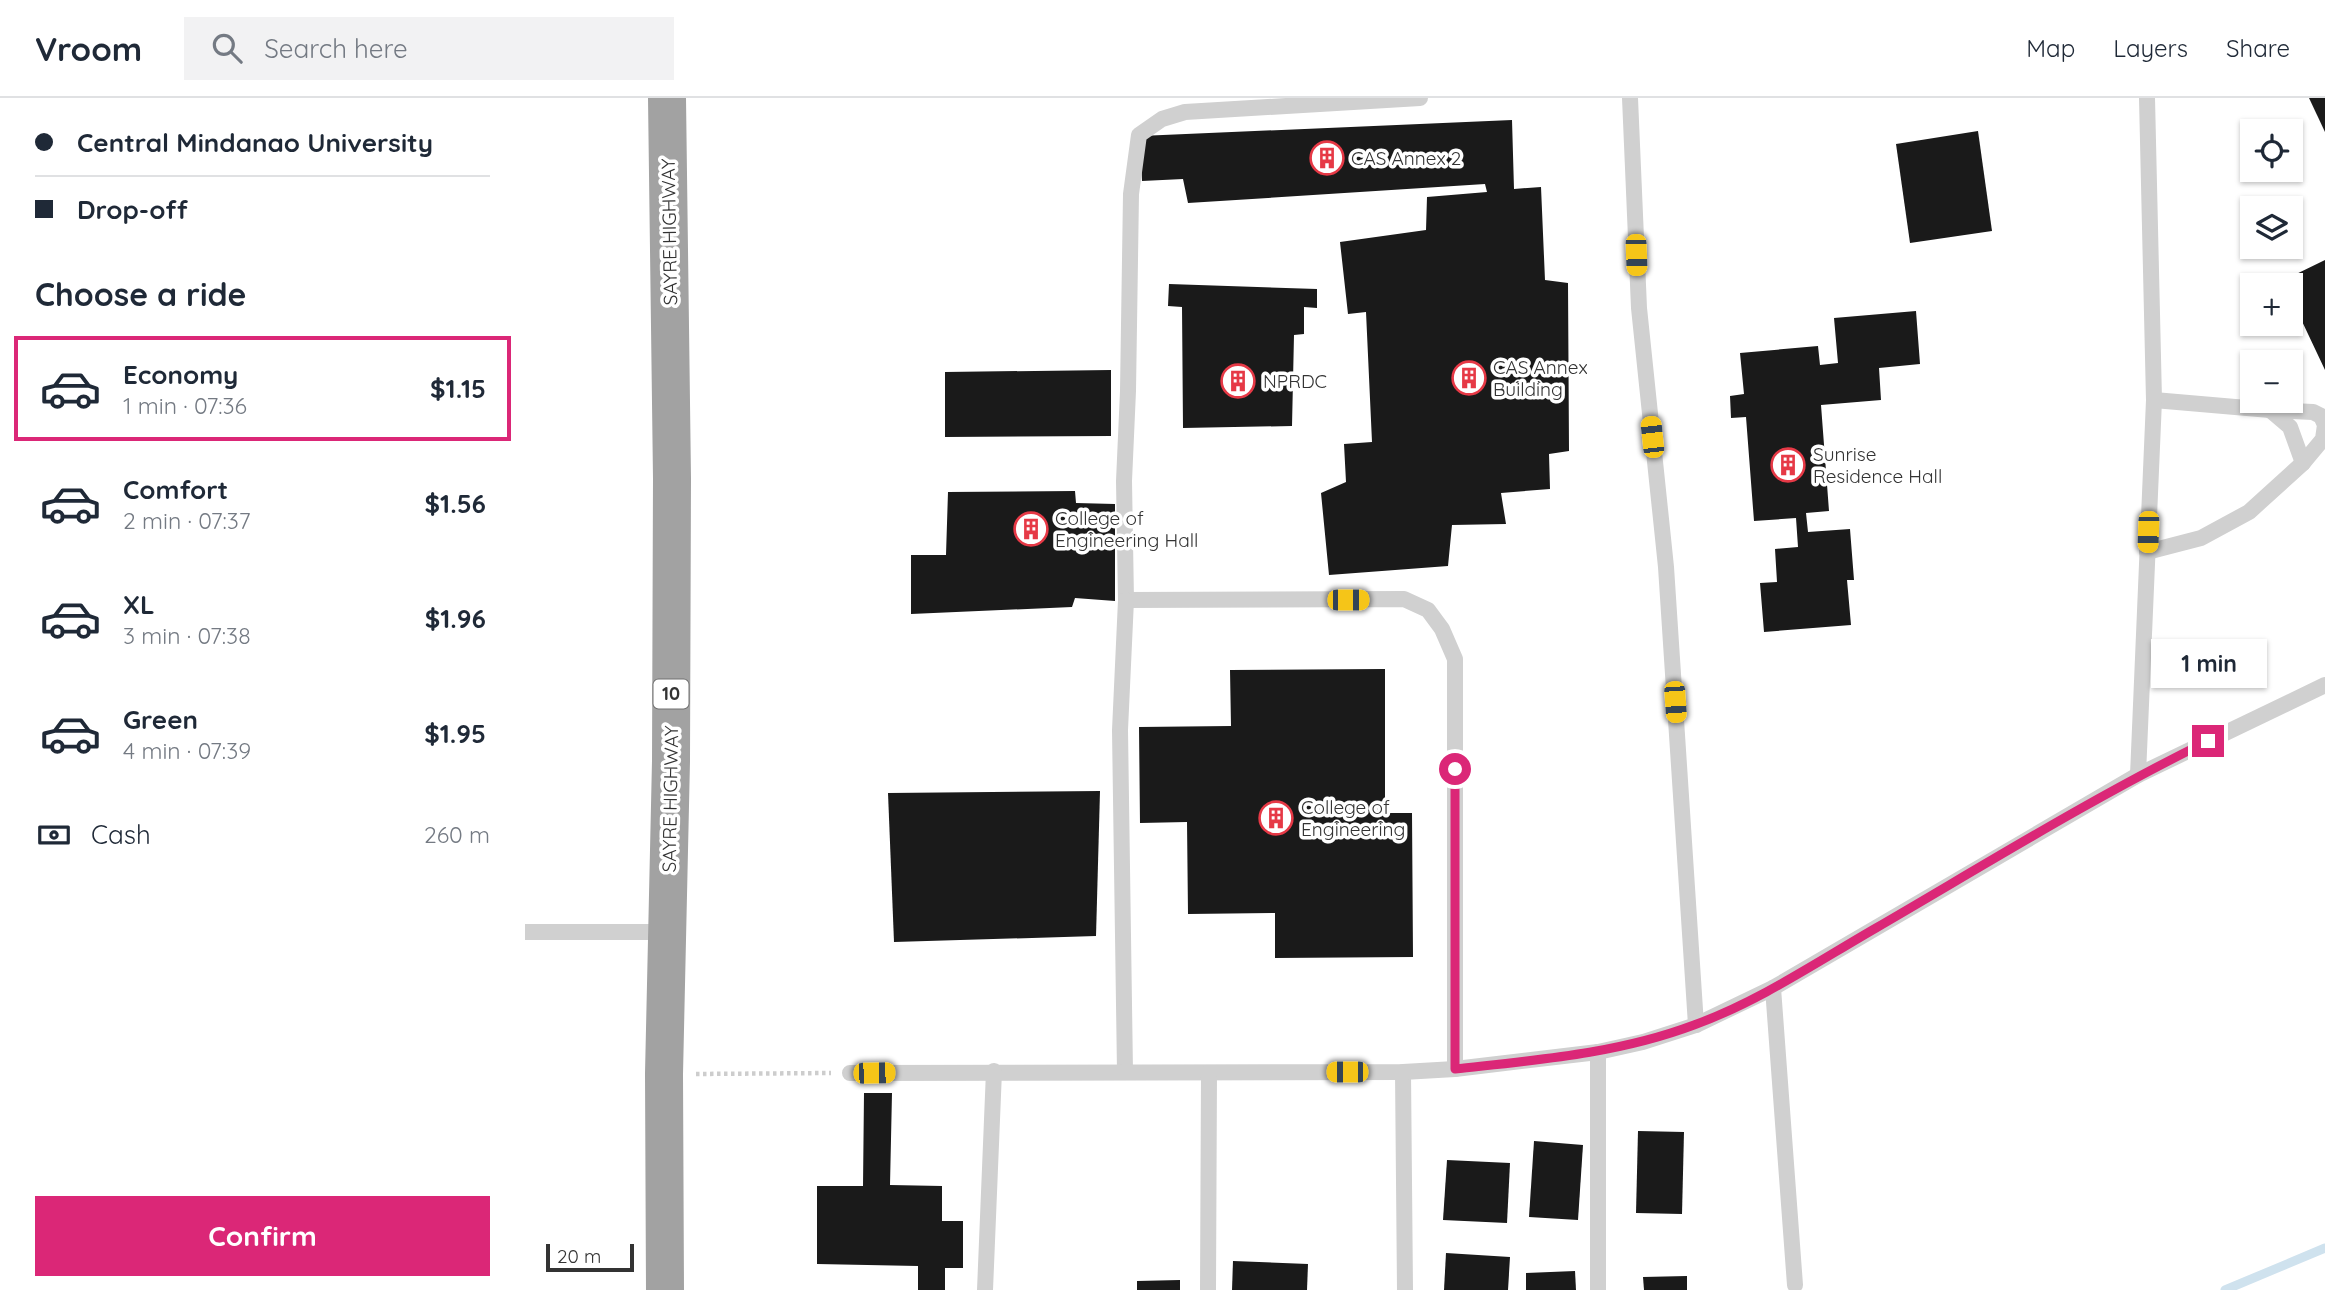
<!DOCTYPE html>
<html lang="en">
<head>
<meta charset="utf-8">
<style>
  :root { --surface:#fff; --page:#f2f2f3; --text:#1f2937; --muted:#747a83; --line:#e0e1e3; --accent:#db2777 }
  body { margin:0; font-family:Quicksand,sans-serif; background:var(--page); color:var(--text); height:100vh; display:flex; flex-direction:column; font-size:26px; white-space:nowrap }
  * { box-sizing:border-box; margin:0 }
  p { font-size:23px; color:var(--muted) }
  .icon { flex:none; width:38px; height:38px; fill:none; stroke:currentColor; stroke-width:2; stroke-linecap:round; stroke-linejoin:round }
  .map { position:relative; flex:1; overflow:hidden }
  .panel { display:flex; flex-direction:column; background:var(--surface); width:525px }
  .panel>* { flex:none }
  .top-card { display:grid; align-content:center; height:154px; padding:0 35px; background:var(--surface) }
  .tools { position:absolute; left:1715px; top:21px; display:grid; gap:14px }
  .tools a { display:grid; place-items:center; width:63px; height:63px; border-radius:0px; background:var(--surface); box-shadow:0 2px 5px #0004; font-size:35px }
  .scale { position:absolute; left:21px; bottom:18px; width:88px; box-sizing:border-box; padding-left:7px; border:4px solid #333; border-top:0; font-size:19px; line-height:24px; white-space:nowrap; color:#333; -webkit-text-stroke:5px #fff; paint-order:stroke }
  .end { position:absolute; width:32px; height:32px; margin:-16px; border:9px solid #db2777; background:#fff; box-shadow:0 0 0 4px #fff }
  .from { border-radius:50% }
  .bubble { position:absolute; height:49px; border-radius:0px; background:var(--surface); box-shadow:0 2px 5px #0004; font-size:23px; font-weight:700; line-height:49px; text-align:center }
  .car { position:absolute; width:21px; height:42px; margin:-21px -10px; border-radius:9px; box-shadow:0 0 5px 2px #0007; background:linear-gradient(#f5c518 24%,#345 0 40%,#f5c518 0 76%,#345 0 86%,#f5c518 0) }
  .top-card b { display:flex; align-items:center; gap:24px; height:66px; font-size:26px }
  .top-card b+b { border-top:2px solid var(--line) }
  .top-card i { width:18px; height:18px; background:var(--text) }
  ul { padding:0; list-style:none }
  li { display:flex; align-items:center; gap:21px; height:105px; margin:0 14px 10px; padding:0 21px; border:4px solid transparent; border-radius:0px }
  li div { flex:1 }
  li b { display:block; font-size:26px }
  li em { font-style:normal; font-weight:700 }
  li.on { border-color:var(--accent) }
  li>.icon { width:63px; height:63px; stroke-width:1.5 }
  h2 { padding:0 35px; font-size:32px; line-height:84px }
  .pay { display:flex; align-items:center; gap:18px; height:77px; padding:0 35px; font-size:26px }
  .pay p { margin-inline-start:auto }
  .action { display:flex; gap:14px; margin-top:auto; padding:14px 35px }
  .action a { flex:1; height:80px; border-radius:0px; background:var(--accent); color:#fff; font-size:28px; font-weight:700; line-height:80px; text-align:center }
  header { display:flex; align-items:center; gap:42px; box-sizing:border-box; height:98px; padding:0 35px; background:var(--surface); border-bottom:2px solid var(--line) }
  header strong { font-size:33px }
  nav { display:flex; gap:38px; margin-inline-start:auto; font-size:24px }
  .search { width:490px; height:63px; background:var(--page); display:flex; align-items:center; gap:18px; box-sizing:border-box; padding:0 24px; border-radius:0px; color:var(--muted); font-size:26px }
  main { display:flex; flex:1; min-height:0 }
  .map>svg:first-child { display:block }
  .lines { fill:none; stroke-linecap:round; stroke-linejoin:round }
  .stream { stroke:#cfe2ee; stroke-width:9 }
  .building { fill:#1a1a1a }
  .path { stroke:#cdcdcd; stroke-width:4.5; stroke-dasharray:3.5 3.5; stroke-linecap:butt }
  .service { stroke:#d0d0d0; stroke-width:16 }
  .trunk { stroke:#a2a2a2; stroke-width:38 }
  .route { stroke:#db2777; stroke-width:9 }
  .labels { text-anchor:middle; stroke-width:7; stroke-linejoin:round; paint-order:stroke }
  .shield { fill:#fff; stroke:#707070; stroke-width:2 }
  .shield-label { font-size:18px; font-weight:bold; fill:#333 }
  .poi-label { font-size:19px; fill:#333; stroke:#fff; text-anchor:start }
  .street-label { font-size:19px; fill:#333; stroke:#fff }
</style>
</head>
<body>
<header>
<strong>Vroom</strong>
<div class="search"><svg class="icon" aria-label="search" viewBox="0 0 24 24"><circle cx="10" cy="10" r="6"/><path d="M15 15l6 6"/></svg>Search here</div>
<nav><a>Map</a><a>Layers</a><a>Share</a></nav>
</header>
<main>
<section class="panel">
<div class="top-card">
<b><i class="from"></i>Central Mindanao University</b>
<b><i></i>Drop-off</b>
</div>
<h2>Choose a ride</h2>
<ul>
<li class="on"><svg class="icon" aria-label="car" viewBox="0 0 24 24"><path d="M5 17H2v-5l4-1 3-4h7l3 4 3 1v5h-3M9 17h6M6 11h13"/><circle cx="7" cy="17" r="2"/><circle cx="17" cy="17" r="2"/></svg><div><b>Economy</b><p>1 min · 07:36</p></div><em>$1.15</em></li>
<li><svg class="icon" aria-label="car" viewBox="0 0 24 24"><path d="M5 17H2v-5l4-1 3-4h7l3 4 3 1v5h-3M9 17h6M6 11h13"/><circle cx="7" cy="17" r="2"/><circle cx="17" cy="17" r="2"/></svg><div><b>Comfort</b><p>2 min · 07:37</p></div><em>$1.56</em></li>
<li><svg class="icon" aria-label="car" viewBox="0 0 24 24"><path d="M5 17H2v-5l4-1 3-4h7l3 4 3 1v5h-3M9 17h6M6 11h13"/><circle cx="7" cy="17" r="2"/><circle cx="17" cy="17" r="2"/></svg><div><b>XL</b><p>3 min · 07:38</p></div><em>$1.96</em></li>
<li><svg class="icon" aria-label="car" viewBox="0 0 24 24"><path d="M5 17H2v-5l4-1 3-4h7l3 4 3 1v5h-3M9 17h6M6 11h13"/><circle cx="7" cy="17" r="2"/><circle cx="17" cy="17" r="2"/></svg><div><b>Green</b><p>4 min · 07:39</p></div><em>$1.95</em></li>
</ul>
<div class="pay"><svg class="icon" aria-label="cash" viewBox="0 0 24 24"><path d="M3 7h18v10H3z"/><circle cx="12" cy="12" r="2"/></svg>Cash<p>260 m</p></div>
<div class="action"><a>Confirm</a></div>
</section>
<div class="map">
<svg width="1800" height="1192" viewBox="0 0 1800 1192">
  <rect width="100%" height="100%" fill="#fff"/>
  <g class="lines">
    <polyline class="stream" points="1700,1192 1800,1150"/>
  </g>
  <g class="building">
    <polygon points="1784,0 1800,0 1800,34"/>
    <polygon points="987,22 989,91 1016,89 1020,182 1043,185 1044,353 1024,356 1025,391 976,395 981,426 927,427 923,468 804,477 796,395 821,384 819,346 847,344 841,214 823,216 815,144 901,132 902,99 962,94 960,86 663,105 658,81 617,83 615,38"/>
    <polygon points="1453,33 1467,133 1385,145 1371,46"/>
    <polygon points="1800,162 1800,272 1766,200 1766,187 1759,187 1757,183"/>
    <polygon points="644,186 792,191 792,210 779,209 779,236 769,237 767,328 658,330 657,209 643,208"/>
    <polygon points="1391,213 1395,266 1354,270 1356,302 1296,307 1304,413 1281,415 1283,434 1325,431 1329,482 1322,482 1326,527 1239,534 1235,485 1252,484 1250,451 1273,449 1271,420 1229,423 1221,319 1206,320 1205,298 1219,296 1215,255 1293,248 1295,267 1313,265 1309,220"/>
    <polygon points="586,272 586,338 420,339 420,274"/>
    <polygon points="550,393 551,405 590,406 590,503 550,500 547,509 386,516 386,457 421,457 423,394"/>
    <polygon points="860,571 860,715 887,715 888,859 750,860 750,815 663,816 662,724 615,725 614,629 706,628 705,572"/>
    <polygon points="575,693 571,838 369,844 363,695"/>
    <polygon points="339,995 367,995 365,1087 417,1088 417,1123 438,1123 438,1170 420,1170 420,1192 393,1192 393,1168 292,1166 292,1088 338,1088"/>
    <polygon points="1113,1033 1159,1034 1157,1116 1111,1115"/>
    <polygon points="1009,1043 1058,1047 1053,1122 1004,1119"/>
    <polygon points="922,1062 985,1065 982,1125 918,1122"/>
    <polygon points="921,1155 985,1159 983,1192 919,1192"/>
    <polygon points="708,1163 783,1166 782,1192 707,1192"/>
    <polygon points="1050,1173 1051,1192 1001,1192 1001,1175"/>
    <polygon points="1162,1178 1162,1192 1119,1192 1118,1179"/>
    <polygon points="655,1182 655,1192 612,1192 612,1183"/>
  </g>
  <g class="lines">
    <polyline class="path" points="171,976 306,975"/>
    <g class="service">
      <polyline points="895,0 660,14 637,21 614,37 606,96 603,293 599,383 601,502 879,501 903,512 917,531 930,561 930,971"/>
      <polyline points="1105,0 1114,210 1141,469 1171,927"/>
      <polyline points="1745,312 1765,329 1778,365"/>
      <polyline points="1622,454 1676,440 1724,414 1778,365 1798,341 1800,327 1796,318 1788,314 1745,312 1629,302"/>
      <polyline points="1613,677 1629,302 1622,0"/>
      <polyline points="0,834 143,834"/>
      <polyline points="1248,890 1270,1187"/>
      <polyline points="1073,954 1073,1192"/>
      <polyline points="600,974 595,632 601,502"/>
      <polyline points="878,974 880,1192"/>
      <polyline points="325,975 878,974 930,971 1073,954 1118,944 1171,927 1248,890 1613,677 1800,587"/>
      <polyline points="460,1192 469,973"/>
      <polyline points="683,1192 684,975"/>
    </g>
    <polyline class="trunk" points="140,1192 139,976 146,663 147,380 142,0"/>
  </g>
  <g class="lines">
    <path class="route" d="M 930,671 L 930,971 C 1011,962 1092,956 1169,927 C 1233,904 1292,864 1351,830 C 1461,766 1569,699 1683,643"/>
  </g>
  <defs>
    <symbol id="building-ring" viewBox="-11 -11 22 22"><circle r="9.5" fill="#fff" stroke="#e63946" stroke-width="1.5"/><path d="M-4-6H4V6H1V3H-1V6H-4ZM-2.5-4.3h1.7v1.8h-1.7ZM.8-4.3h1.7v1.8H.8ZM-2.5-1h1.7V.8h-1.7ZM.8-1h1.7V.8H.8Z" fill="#e63946"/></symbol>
  </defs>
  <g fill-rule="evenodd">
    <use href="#building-ring" x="783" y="41" width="38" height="38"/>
    <use href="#building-ring" x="925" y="261" width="38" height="38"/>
    <use href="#building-ring" x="694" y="264" width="38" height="38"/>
    <use href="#building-ring" x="1244" y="348" width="38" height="38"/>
    <use href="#building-ring" x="487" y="412" width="38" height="38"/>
    <use href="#building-ring" x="732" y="701" width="38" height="38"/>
  </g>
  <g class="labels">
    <rect class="shield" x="128.5" y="581.5" width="35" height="29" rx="5"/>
    <g class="shield-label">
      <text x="146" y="602">10</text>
    </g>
    <g class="poi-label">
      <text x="826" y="67">CAS Annex 2</text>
      <text x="968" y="276">CAS Annex<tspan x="968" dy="22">Building</tspan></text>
      <text x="738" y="290">NPRDC</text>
      <text x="1288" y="363">Sunrise<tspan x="1288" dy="22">Residence Hall</tspan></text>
      <text x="530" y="427">College of<tspan x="530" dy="22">Engineering Hall</tspan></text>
      <text x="776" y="716">College of<tspan x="776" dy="22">Engineering</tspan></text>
    </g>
    <g class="street-label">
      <text transform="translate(144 134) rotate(-91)" y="7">SAYRE HIGHWAY</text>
      <text transform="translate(145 701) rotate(-89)" y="7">SAYRE HIGHWAY</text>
    </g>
  </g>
</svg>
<div class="tools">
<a><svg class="icon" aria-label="locate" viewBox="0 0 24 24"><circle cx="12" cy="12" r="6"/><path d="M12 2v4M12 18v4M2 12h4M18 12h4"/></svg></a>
<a><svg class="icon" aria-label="layers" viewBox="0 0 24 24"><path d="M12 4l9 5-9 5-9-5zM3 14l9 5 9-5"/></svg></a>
<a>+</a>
<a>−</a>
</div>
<div class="scale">20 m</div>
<i class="end from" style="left:930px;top:671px"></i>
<i class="end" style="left:1683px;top:643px"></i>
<div class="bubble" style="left:1626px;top:541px;width:116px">1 min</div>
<i class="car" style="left:1111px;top:157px;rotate:178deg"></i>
<i class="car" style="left:1127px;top:339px;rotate:354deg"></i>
<i class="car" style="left:1623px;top:434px;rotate:182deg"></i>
<i class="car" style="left:823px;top:502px;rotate:90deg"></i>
<i class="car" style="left:1150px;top:604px;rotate:176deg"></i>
<i class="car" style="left:822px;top:974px;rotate:270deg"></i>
<i class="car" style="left:349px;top:975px;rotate:89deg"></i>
</div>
</main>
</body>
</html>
